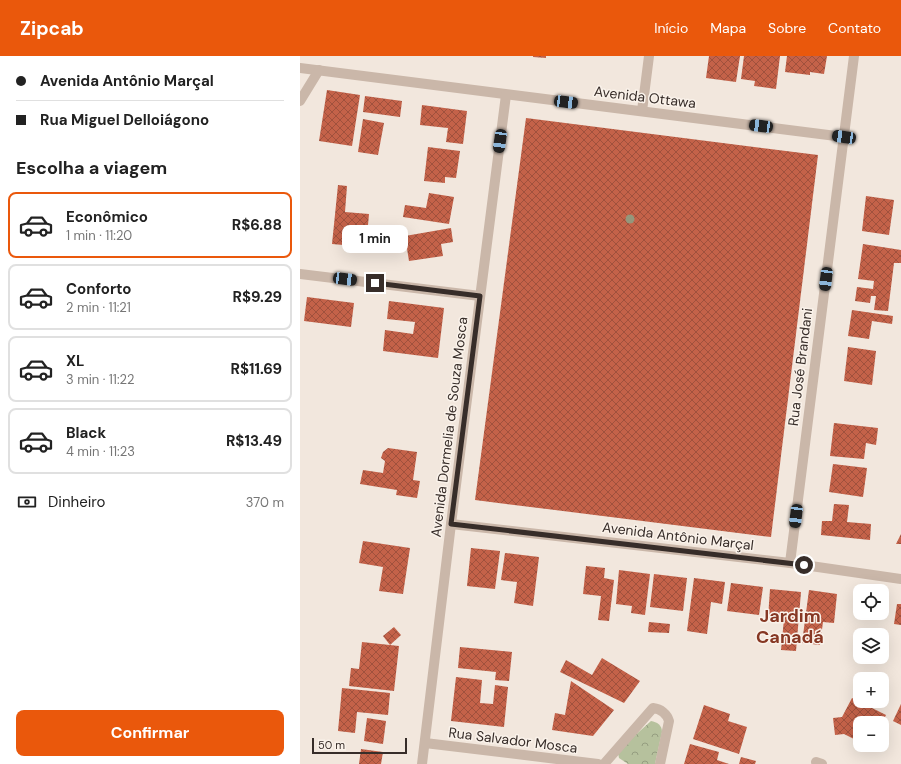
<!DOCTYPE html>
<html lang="pt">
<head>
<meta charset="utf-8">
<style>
  :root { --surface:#fff; --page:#f2f2f2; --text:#222; --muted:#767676; --line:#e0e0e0; --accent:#ea580c }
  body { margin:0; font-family:"DM Sans",sans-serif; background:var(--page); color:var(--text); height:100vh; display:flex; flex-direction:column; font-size:15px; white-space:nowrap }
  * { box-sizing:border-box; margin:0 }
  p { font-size:13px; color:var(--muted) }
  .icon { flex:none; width:22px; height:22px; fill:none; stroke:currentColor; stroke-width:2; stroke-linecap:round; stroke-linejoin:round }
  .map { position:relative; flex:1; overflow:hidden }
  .details { display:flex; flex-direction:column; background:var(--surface); width:300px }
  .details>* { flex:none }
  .guide { display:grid; align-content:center; height:88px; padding:0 16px; background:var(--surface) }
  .buttons { position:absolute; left:553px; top:528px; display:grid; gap:8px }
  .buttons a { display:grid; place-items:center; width:36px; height:36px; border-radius:8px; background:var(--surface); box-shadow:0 4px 16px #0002; font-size:20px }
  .scale { position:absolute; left:12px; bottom:10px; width:95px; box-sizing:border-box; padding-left:4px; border:2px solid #372d29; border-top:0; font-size:11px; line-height:14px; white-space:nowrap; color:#372d29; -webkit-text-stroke:3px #faf2ea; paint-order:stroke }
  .end { position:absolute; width:18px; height:18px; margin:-9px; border:5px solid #372d29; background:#fff; box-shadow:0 0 0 2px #fff }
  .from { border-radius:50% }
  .bubble { position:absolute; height:28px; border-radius:8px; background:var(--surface); box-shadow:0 4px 16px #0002; font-size:13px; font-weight:700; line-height:28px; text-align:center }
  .car { position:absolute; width:12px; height:24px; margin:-12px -6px; border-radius:5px; box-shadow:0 0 3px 1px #0007; background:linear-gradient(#222 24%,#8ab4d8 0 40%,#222 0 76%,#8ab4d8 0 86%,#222 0) }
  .guide b { display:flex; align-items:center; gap:14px; height:38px; font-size:15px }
  .guide b+b { border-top:1px solid var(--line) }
  .guide i { width:10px; height:10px; background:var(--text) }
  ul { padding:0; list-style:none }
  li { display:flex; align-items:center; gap:12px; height:66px; margin:0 8px 6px; padding:0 8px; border:2px solid var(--line); border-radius:8px }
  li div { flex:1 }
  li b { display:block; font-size:15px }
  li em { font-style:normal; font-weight:700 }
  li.selected { border-color:var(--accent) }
  li>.icon { width:36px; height:36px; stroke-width:1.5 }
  h2 { padding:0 16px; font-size:18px; line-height:48px }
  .pay { display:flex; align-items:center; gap:10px; height:44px; padding:0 16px; font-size:15px }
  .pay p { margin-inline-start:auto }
  .action { display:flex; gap:8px; margin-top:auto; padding:8px 16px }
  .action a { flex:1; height:46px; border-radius:8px; background:var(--accent); color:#fff; font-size:16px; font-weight:700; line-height:46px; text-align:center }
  header { display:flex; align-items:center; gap:24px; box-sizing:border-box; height:56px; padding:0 20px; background:var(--accent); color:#fff }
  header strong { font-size:19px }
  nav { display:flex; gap:22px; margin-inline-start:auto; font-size:14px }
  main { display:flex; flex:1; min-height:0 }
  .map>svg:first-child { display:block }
  .forest { fill:url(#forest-crowns) }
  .building { fill:url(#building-cross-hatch) }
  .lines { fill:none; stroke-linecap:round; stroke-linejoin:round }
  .minor { stroke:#cab7a9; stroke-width:10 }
  .tree { fill:#94977c }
  .route { stroke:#372d29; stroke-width:5 }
  .labels { text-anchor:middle; stroke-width:3; stroke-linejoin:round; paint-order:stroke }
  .street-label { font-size:14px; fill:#372d29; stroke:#faf2ea }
  .district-label { font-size:18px; font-weight:bold; fill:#863723; stroke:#faf2ea }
</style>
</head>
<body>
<header>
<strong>Zipcab</strong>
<nav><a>Início</a><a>Mapa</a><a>Sobre</a><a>Contato</a></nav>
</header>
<main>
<section class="details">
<div class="guide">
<b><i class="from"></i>Avenida Antônio Marçal</b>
<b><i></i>Rua Miguel Delloiágono</b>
</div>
<h2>Escolha a viagem</h2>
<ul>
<li class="selected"><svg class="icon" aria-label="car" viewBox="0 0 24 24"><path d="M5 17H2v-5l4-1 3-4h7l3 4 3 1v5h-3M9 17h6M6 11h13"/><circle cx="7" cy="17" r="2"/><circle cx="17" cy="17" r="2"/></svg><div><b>Econômico</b><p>1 min · 11:20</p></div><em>R$6.88</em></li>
<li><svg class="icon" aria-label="car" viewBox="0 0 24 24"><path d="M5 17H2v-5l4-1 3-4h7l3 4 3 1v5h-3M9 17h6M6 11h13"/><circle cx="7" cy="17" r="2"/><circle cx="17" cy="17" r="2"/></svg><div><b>Conforto</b><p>2 min · 11:21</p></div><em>R$9.29</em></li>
<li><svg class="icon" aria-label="car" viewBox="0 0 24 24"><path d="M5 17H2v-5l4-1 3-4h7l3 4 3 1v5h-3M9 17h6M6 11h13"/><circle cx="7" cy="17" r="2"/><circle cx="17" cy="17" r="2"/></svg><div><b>XL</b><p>3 min · 11:22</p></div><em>R$11.69</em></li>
<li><svg class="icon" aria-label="car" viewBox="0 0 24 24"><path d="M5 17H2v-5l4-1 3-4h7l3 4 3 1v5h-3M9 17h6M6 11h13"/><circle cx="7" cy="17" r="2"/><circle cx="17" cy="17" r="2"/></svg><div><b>Black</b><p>4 min · 11:23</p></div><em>R$13.49</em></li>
</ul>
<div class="pay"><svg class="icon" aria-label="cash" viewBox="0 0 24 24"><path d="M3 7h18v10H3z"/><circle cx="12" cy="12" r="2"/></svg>Dinheiro<p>370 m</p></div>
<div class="action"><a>Confirmar</a></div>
</section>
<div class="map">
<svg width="601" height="708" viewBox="0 0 601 708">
  <defs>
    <pattern id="forest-crowns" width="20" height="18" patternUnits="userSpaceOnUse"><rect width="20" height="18" fill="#b6c19d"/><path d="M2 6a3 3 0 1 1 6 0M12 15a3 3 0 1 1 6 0" fill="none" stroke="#959d80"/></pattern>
    <pattern id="building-cross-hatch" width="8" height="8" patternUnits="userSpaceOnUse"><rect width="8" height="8" fill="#c46249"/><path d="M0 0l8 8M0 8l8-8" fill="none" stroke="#a0513d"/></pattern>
  </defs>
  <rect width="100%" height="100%" fill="#f2e7dd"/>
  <path class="forest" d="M 351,665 C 357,666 362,669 362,676 L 355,708 L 328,708 L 319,702 L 318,697 L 331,683 Z"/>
  <g class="building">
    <polygon points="233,0 246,0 246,2 233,1"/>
    <polygon points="409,0 440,0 436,26 406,22"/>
    <polygon points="444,0 480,0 476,33 454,30 455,25 441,23"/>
    <polygon points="487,0 527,0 524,18 510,16 510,19 485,16"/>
    <polygon points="27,34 60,39 52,90 19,85"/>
    <polygon points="65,40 102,45 100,61 63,56"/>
    <polygon points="122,49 167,55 163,88 146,86 148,72 120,69"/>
    <polygon points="226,62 518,99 471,481 175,444"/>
    <polygon points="63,63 84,67 78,99 58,96"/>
    <polygon points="128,91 160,95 156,122 145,121 145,127 124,125"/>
    <polygon points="38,129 47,130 45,156 69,158 66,191 32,188"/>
    <polygon points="129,137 154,141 149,168 103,161 105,149 126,152"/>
    <polygon points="566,140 594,144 589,179 562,175"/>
    <polygon points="151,172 153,186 141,188 143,200 109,205 105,180"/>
    <polygon points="563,188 601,194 601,207 594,207 588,255 574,254 576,240 571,240 570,247 555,245 557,231 573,233 574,225 558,223"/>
    <polygon points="7,241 54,247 51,271 4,265"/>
    <polygon points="89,245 144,252 138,302 83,295 85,274 113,278 115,266 87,263"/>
    <polygon points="552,254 593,260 592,268 572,265 569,283 548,280"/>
    <polygon points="548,291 576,295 572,329 544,325"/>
    <polygon points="534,367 578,372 576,389 566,387 564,403 530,400"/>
    <polygon points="88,392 117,396 113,424 120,425 117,442 96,439 97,434 60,428 63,414 83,417 85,405 81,402 83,396"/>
    <polygon points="533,408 567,412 563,441 529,436"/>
    <polygon points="534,448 549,449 547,466 571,468 570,484 521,479 522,465 532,465"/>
    <polygon points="601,478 601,488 596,488"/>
    <polygon points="63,485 110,492 103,538 79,535 83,511 59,507"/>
    <polygon points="171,492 200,495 195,533 167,530"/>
    <polygon points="205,497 239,501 233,550 214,547 217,526 201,524"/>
    <polygon points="286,510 305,512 304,522 314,524 309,565 298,564 301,540 283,538"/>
    <polygon points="319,514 350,518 345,559 331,557 332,550 316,548"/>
    <polygon points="354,518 387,522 383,555 350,551"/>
    <polygon points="394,522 425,526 422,548 411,546 407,578 387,575"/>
    <polygon points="431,527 463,531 459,559 427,555"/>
    <polygon points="470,533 501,536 496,595 481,594 484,563 468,562"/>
    <polygon points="509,534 537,538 534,567 523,566 520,589 502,587"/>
    <polygon points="597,548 601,548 601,569 594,568"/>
    <polygon points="349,566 370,568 369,577 348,576"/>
    <polygon points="94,571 101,579 90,589 83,580"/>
    <polygon points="62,586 99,590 94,635 49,630 51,612 59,613"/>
    <polygon points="160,591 212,596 209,625 195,624 196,616 158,612"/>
    <polygon points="302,602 340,625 324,647 260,616 266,604 292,619"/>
    <polygon points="156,621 182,624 180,647 193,648 195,629 208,631 204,671 151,665"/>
    <polygon points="271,625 314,654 293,680 252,674 255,657 265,659"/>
    <polygon points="42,632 90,637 88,659 57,656 55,677 38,675"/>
    <polygon points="552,642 586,659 582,667 560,667 560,686 544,678 535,679 533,662 542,661"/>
    <polygon points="601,648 601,669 593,665"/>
    <polygon points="404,649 430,658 428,665 447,671 439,698 393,683"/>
    <polygon points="67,662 86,665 83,688 64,685"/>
    <polygon points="390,688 419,696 417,704 429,708 384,708"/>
    <polygon points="61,693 83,696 81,708 59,708"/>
    <polygon points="441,701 456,705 455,708 439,708"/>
  </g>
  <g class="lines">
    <g class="minor">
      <polyline points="0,12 544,81"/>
      <polyline points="0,45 19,14"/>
      <polyline points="342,55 349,0"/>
      <polyline points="0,218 180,240"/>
      <polyline points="151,468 490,507 601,523"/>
      <polyline points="490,507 554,0"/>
      <polyline points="125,687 298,708"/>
      <polyline points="516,706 522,708"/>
      <polyline points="122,708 151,468 206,39"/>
      <path d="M 304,708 L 353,652 C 361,653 367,658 369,665 L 360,708"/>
    </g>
  </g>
  <circle class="tree" cx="330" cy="163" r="4.5"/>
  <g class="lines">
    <polyline class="route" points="75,227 180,240 151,468 504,509"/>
  </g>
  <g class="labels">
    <g class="street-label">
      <text transform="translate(345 41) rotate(7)" y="5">Avenida Ottawa</text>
      <text transform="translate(500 311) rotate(-83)" y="5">Rua José Brandani</text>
      <text transform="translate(149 371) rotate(-83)" y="5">Avenida Dormelia de Souza Mosca</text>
      <text transform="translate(378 480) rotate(7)" y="5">Avenida Antônio Marçal</text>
      <text transform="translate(213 684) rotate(7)" y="5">Rua Salvador Mosca</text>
    </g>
    <g class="district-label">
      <text x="490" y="566">Jardim<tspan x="490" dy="21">Canadá</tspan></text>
    </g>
  </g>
</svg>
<div class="buttons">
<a><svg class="icon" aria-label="locate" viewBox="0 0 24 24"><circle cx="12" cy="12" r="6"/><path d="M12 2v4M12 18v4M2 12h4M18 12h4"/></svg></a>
<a><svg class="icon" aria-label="layers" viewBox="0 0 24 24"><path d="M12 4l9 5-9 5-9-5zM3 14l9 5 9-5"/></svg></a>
<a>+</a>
<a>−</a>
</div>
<div class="scale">50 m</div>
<i class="end from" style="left:504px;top:509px"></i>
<i class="end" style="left:75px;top:227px"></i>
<div class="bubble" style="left:42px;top:169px;width:66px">1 min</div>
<i class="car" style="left:266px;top:46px;rotate:97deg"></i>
<i class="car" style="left:461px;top:70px;rotate:277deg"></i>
<i class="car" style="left:544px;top:81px;rotate:278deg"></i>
<i class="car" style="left:200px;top:85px;rotate:188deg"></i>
<i class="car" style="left:45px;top:223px;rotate:97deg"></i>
<i class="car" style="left:526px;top:223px;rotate:187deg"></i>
<i class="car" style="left:496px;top:460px;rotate:187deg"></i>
</div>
</main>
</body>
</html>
